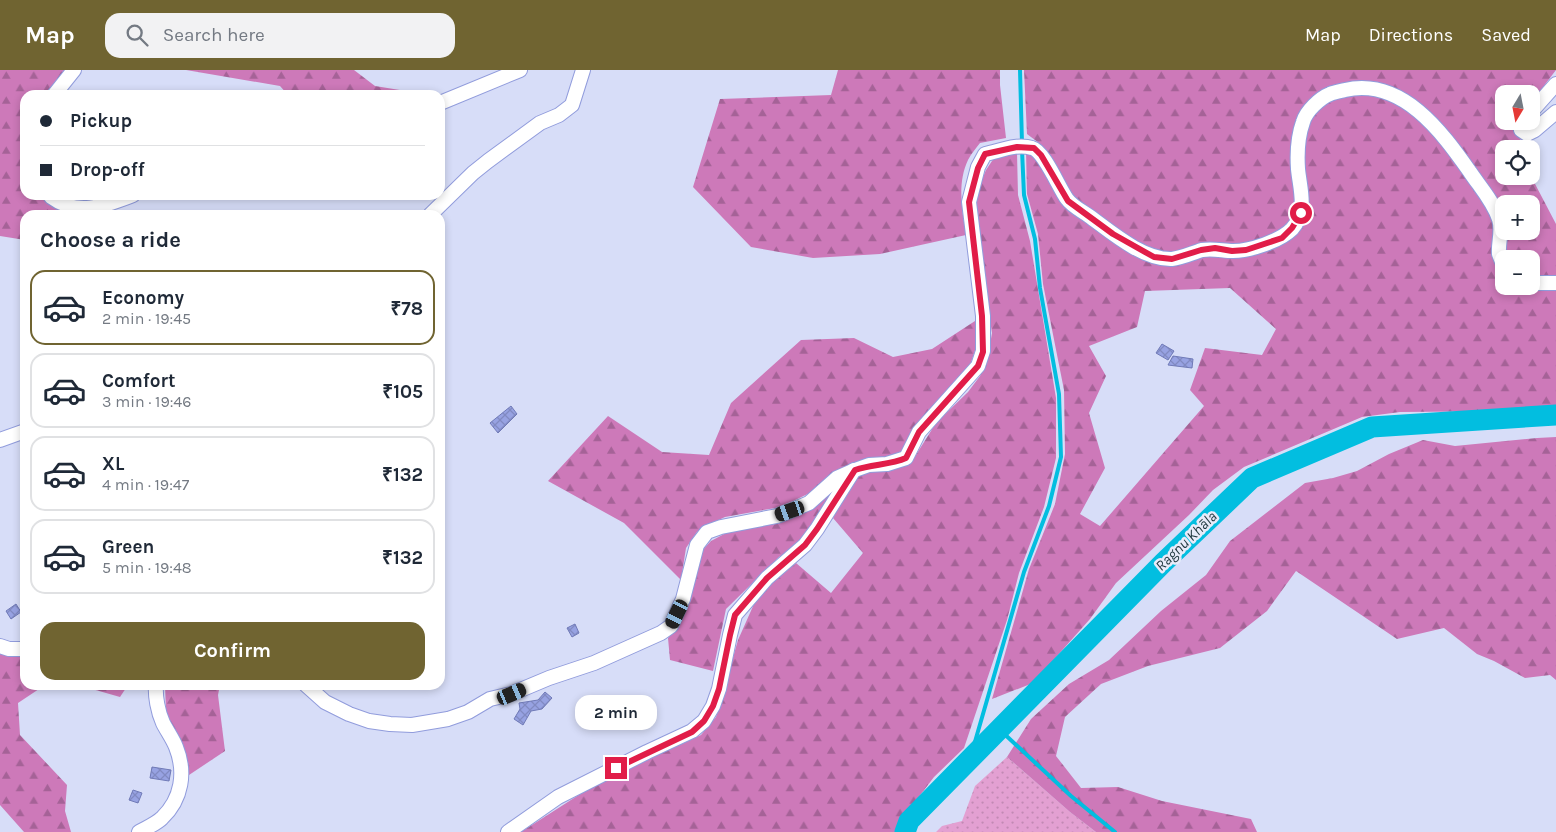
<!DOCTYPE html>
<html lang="en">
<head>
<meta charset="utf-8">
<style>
  :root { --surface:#fff; --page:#f2f2f3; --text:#1f2937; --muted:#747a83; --line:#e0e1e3; --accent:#706431 }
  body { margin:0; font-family:Karla,sans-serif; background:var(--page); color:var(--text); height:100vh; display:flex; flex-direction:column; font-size:19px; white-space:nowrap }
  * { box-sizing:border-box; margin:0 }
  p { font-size:16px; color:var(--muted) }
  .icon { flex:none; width:28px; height:28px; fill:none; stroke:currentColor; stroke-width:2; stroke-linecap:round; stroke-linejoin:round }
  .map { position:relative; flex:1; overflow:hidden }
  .panel { position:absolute; left:20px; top:140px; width:425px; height:480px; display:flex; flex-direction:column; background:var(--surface); border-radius:15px; box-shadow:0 2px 8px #0003 }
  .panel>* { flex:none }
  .guide { position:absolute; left:20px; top:20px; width:425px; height:110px; border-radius:15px; box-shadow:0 2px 8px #0003; display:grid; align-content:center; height:110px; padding:0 20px; background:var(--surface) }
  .needle { width:32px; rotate:190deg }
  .buttons { position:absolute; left:1495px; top:15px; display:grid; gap:10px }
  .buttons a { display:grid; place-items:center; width:45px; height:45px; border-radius:10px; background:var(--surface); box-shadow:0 2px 8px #0003; font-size:25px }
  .end { position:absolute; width:22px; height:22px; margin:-11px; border:6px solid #e11d48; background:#fff; box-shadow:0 0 0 2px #fff }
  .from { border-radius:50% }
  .bubble { position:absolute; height:35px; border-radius:15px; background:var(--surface); box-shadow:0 2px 8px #0003; font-size:16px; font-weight:700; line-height:35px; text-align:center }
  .car { position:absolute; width:15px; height:30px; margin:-15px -8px; border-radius:6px; box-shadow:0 0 4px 1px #0007; background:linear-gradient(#222 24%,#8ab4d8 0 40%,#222 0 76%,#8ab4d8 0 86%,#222 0) }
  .guide b { display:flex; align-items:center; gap:18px; height:48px; font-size:19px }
  .guide b+b { border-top:1px solid var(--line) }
  .guide i { width:12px; height:12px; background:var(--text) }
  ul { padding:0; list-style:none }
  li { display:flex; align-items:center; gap:15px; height:75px; margin:0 10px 8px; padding:0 10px; border:2px solid var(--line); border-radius:15px }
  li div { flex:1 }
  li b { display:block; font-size:19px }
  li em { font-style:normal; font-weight:700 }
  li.selected { border-color:var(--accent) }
  li>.icon { width:45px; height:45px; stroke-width:1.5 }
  h2 { padding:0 20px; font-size:22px; line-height:60px }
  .cta { display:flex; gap:10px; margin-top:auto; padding:10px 20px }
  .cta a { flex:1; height:58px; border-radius:15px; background:var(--accent); color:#fff; font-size:20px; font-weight:700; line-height:58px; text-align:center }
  header { display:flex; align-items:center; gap:30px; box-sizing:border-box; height:70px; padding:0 25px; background:var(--accent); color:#fff }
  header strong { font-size:24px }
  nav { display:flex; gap:28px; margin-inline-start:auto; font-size:18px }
  .search { width:350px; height:45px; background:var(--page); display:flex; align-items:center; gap:12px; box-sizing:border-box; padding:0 18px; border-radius:15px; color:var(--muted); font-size:19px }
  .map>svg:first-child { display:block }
  .grass { fill:url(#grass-dots) }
  .forest { fill:url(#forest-firs); fill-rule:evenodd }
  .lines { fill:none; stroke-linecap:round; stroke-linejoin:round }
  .stream { stroke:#02bee0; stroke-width:4 }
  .river { stroke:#02bee0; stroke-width:21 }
  .building { fill:url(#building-cross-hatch); stroke:#707ab7 }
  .minor-casing { stroke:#919cdc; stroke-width:16 }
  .minor { stroke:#fff; stroke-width:14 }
  .route { stroke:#e11d48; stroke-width:6 }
  .labels { text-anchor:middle; stroke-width:5; stroke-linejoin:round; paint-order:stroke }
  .water-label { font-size:15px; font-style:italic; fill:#1f373e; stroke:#e8ebf9 }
</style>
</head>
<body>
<header>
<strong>Map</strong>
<div class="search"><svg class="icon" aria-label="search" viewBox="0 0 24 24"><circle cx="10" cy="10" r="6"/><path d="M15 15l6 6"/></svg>Search here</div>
<nav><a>Map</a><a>Directions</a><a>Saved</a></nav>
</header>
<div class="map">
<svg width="1556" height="762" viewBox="0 0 1556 762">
  <defs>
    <pattern id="grass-dots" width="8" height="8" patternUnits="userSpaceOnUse" patternTransform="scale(1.25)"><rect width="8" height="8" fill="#e3a0d2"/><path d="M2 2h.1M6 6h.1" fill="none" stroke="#c289b4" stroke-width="1.8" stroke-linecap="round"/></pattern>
    <pattern id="forest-firs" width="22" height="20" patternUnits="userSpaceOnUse" patternTransform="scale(1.25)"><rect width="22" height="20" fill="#cd79b9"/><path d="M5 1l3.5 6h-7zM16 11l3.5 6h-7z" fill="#a56297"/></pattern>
    <pattern id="building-cross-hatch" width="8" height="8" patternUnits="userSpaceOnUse" patternTransform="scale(1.25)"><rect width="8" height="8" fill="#97a2e2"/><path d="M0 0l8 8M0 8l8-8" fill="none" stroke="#818ac2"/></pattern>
  </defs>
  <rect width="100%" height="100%" fill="#d7ddf8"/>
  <polygon class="grass" points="1007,687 1070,742 1096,762 936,762 942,756 962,751 975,716"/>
  <g class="forest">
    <polygon points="0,0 70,0 49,25 25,25 25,125 46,125 74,144 25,145 25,170 0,166"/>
    <polygon points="186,0 354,0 375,16 431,25 288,25 280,16"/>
    <path d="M 838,0 L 1000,0 L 1000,15 L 1006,68 L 980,73 C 976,78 971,84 968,90 C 957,113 962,140 966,165 L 880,184 L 813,188 L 751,177 L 693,117 L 720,29 L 831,25 Z"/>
    <polygon points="1024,0 1556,0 1531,33 1531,24 1504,24 1504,51 1518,51 1514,61 1524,74 1525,79 1504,79 1504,106 1531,106 1531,102 1534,112 1556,154 1556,206 1549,209 1531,209 1531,189 1505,189 1504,161 1531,161 1531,134 1504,134 1504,155 1454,72 1370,14 1314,33 1296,101 1295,145 1279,161 1255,173 1170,183 1151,180 1110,157 1065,122 1039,73 1027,64"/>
    <path d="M 1355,23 L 1379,24 L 1401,33 L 1452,83 L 1497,153 L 1504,200 L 1504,216 L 1556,217 L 1556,337 L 1539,341 L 1400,342 L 1362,347 L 1244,397 L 1213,420 L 1189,445 L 1116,513 L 1090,549 L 1033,613 L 992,629 L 1029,499 L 1055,434 L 1065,384 L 1064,320 L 1043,214 L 1038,164 L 1027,124 L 1026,81 L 1035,85 L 1066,134 L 1178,193 L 1297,161 L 1301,99 L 1307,53 L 1319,39 L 1335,28 ZM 1230,218 L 1276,259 L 1262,285 L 1205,278 L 1190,320 L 1204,336 L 1100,456 L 1080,444 L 1105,398 L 1089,343 L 1106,306 L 1089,276 L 1137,257 L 1145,221 Z"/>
    <polygon points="1017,83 1018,125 1030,171 1056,328 1056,388 1044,437 1019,503 1007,550 964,678 934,707 908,741 896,762 521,762 585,721 631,697 701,665 716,647 738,570 754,534 772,513 796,493 831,523 863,483 833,448 847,419 859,404 902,396 914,388 936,353 968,322 980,306 988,286 992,263 973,142 977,121 986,100 994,88"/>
    <polygon points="975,251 976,278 970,295 902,383 814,421 793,431 775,438 725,447 710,454 697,462 686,478 681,510 624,453 548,411 608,346 662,382 709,385 731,333 801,270 854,268 893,287 932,279"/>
    <polygon points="1556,367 1556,610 1550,605 1525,608 1494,591 1477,584 1444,558 1397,569 1296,501 1267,541 1220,578 1148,596 1101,614 1065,647 1056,686 1081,718 1118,717 1162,731 1251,749 1257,762 1096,762 1070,742 1007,687 1031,649 1069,614 1109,590 1161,541 1206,505 1230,471 1305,413 1333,408 1357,401 1389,384 1423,370 1455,376 1537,368"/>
    <polygon points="840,412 800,473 779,487 726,539 713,601 670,590 668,568 679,555 689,531 699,484 711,471 726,463 780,453"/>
    <polygon points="0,582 19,587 25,587 25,615 45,615 18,633 20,665 67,715 65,741 71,762 24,762 0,735"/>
    <polygon points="78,615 128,615 120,627"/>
    <polygon points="165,615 220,615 218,625 225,681 189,705 184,685 174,665 166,641"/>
  </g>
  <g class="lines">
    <g class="stream">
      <polyline points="1020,0 1022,73"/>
      <polyline points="999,659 1071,726 1115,762"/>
      <polyline points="970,689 1024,502 1049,436 1061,387 1059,324 1040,218 1035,169 1024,125 1022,80"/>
    </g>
    <polyline class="river" points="905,762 909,751 1163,493 1252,408 1372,357 1556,345"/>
  </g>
  <g class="building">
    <polygon points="1162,274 1174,281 1168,290 1156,283"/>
    <polygon points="1173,286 1193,289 1192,298 1168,295"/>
    <polygon points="511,336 517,344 498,363 490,353"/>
    <polygon points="16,534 21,542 11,549 6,541"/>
    <polygon points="575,554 579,563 572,567 567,558"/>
    <polygon points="545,622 552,628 542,639 531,641 523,655 514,649 520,639 519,633 538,630"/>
    <polygon points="152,697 171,700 169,711 150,708"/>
    <polygon points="133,720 142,723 138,733 129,730"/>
  </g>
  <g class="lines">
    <defs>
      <g id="minor">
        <polyline points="54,25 74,0"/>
        <polyline points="440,33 520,0"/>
        <polyline points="1531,42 1556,14"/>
        <polyline points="1525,51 1521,60 1527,64 1535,60 1556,42"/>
        <path d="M 51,125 L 51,127 C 78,147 104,136 133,125"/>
        <polyline points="430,145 473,103 488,91 540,53 559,45 572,35 583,0"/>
        <polyline points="1531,213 1556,213"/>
        <polyline points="0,370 25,361"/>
        <polyline points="0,576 9,579 25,579"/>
        <path d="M 306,615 L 325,632 L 349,644 L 369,651 L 390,654 L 412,655 L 448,649 L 468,642 L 490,629 L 511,624 L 549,608 L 594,593 L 661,563 L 671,556 L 683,529 L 697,475 L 707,462 L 721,457 L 777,446 L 790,441 L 809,433 L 837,408 L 855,400 L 869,395 L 887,394 L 906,388 L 919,362 L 978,296 L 983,281 L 983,246 L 969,132 L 978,97 L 985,84 C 1000,81 1017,73 1032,78 C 1044,81 1059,118 1067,129 C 1072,136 1082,141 1089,146 C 1111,162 1143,190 1172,189 C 1182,188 1192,183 1202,180 C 1213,178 1223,181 1233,181 C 1250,181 1280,171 1292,159 C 1308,141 1300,120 1298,99 C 1297,84 1298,66 1303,52 C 1306,41 1320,28 1330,24 C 1334,22 1341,21 1345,20 C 1402,7 1442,62 1470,102 C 1480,117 1493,131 1499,149 C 1503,160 1498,172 1499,184 C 1500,187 1502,192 1504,195"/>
        <path d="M 139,762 C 146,758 156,754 162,748 C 182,729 186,702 176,677 C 173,669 167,661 163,653 C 158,642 155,626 156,615"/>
        <polyline points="508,762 558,727 647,682 692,661 704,651 713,636 719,619 730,565 735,545 767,508 805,475 817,459 854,400"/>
      </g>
    </defs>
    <use href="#minor" class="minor-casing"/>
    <use href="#minor" class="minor"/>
  </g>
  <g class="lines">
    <path class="route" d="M 616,698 L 692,662 L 704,651 L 713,636 L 719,619 L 730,565 L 735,545 L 767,508 L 805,475 L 817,459 L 855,400 C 872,394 890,395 906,388 L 919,362 L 978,296 L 983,282 L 982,246 L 969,132 L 978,98 L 985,84 L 1017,77 L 1034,78 L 1041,85 L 1068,131 L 1113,164 L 1154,187 L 1172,189 L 1201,180 L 1215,178 L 1232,181 L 1246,180 L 1282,168 L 1292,158 L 1301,143"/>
  </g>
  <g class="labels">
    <g class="water-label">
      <text transform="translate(1186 471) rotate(-44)" y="5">Ragnu Khāla</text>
    </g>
  </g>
</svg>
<div class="buttons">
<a><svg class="needle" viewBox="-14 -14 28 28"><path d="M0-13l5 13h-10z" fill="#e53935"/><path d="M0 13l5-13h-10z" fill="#747a83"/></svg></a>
<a><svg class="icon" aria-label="locate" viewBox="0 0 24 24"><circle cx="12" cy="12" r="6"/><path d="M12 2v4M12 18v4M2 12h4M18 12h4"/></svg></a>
<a>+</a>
<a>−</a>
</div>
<i class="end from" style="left:1301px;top:143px"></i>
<i class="end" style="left:616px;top:698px"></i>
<div class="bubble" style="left:575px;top:625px;width:82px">2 min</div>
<i class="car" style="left:790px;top:441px;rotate:251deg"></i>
<i class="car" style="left:677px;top:544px;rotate:206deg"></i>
<i class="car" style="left:512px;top:624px;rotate:67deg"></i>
<div class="guide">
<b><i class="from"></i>Pickup</b>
<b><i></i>Drop-off</b>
</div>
<section class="panel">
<h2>Choose a ride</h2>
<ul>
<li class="selected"><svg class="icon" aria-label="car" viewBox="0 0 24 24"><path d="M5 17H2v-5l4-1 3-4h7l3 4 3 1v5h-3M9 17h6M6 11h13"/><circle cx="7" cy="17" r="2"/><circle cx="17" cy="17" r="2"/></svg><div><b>Economy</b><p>2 min · 19:45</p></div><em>₹78</em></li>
<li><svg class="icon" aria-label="car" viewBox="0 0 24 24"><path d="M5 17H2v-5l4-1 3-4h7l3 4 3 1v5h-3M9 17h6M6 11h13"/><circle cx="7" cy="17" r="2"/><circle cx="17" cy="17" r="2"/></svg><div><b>Comfort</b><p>3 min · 19:46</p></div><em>₹105</em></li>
<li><svg class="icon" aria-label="car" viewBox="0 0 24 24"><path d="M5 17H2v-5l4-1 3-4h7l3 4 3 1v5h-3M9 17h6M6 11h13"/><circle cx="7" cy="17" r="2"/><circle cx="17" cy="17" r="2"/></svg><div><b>XL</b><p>4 min · 19:47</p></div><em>₹132</em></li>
<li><svg class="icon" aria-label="car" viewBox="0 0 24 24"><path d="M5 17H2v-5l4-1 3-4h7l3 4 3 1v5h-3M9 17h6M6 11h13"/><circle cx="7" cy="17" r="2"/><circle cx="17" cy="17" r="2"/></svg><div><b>Green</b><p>5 min · 19:48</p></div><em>₹132</em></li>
</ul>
<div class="cta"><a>Confirm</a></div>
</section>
</div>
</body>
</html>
